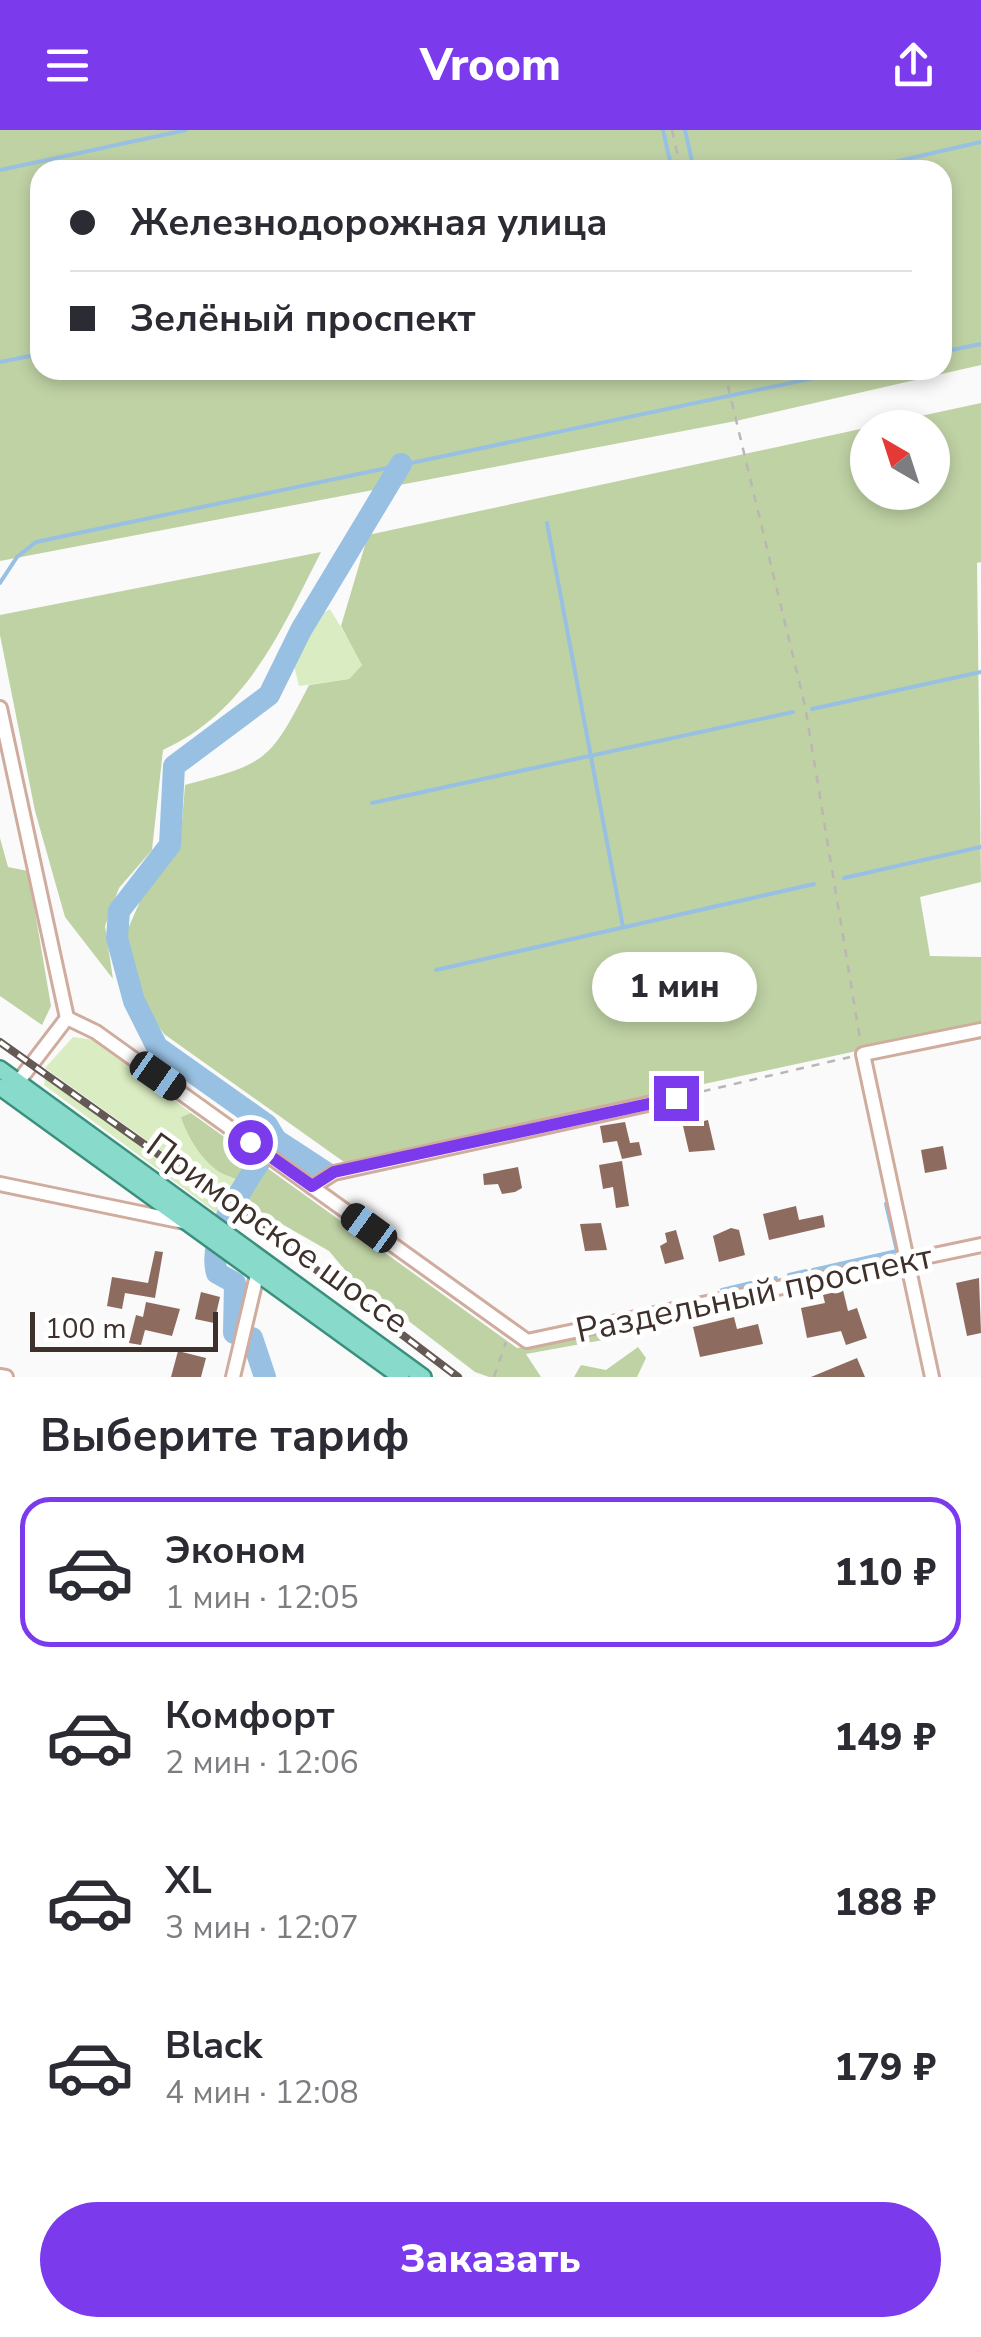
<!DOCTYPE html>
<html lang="ru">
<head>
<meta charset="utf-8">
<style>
  :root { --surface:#fff; --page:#f7f7f7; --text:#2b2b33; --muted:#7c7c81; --line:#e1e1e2; --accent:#7c3aed }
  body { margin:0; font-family:"Nunito Sans",sans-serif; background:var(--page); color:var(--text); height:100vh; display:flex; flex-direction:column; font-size:38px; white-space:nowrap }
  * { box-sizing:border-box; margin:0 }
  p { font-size:32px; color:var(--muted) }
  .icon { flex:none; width:55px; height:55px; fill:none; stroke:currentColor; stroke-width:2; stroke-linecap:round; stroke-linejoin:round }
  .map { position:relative; height:1247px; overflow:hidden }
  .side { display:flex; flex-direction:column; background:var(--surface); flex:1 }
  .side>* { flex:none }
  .top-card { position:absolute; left:30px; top:30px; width:922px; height:220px; border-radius:30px; box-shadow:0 5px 15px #0003; display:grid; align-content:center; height:220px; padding:0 40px; background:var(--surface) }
  .needle { width:65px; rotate:321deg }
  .fabs { position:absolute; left:850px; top:280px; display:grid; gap:20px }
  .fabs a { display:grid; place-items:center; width:100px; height:100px; border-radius:50%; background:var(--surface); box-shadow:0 5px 15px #0003; font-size:50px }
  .scale { position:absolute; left:30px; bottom:25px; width:188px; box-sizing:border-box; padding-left:10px; border:5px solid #3e302a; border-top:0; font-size:28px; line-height:35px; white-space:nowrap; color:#3e302a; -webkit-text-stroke:8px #fff; paint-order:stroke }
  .end { position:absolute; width:45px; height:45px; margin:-22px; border:12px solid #7c3aed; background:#fff; box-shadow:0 0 0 5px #fff }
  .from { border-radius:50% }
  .bubble { position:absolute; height:70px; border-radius:35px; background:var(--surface); box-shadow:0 5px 15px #0003; font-size:32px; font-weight:800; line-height:70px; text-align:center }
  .car { position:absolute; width:30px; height:60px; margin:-30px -15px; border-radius:12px; box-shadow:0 0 8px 2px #0007; background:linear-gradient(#222 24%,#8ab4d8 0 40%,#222 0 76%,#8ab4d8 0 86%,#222 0) }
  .top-card b { display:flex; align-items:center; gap:35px; height:95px; font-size:38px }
  .top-card b+b { border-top:2px solid var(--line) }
  .top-card i { width:25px; height:25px; background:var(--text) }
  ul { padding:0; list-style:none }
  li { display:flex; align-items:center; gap:30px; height:150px; margin:0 20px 15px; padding:0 20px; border:5px solid transparent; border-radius:30px }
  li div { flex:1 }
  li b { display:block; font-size:38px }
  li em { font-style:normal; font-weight:800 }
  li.on { border-color:var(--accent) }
  li>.icon { width:90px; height:90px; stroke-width:1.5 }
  h2 { padding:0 40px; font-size:45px; line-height:120px }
  .action { display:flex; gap:20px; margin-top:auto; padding:20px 40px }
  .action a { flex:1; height:115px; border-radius:60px; background:var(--accent); color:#fff; font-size:40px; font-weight:800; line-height:115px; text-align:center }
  header { display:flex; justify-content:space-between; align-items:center; height:130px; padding:0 40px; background:var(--accent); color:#fff; font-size:45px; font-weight:800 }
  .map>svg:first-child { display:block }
  .green { fill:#daecc2 }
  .forest { fill:#bfd2a4; fill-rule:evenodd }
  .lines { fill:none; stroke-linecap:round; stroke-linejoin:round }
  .stream { stroke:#98c0e2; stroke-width:4 }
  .river { stroke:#98c0e2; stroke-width:22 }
  .building { fill:#8d6c5f }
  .minor-casing { stroke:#d0ac9e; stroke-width:18 }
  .major-casing { stroke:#3a907c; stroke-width:20 }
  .path { stroke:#bbb6b4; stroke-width:2.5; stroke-dasharray:8 8; stroke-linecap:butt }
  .minor { stroke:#fff; stroke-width:12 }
  .major { stroke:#88dbcb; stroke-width:15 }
  .rail-casing { stroke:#645954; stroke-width:8 }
  .rail { stroke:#fff; stroke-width:4; stroke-dasharray:11; stroke-linecap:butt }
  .route { stroke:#7c3aed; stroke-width:12 }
  .labels { text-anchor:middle; stroke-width:10; stroke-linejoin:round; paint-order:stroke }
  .street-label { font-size:35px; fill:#3e302a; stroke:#fff }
</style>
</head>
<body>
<header><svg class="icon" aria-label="menu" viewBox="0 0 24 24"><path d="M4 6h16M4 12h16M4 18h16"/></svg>Vroom<svg class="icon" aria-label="share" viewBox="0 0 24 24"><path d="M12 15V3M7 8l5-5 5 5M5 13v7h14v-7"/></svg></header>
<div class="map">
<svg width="981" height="1247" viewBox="0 0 981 1247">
  <rect width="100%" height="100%" fill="#fafafa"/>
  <g class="green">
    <polygon points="330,479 363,534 349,549 299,556 287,506"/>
    <polygon points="73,907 95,910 191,983 181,987 219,1041 238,1049 242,1059 236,1074 45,938"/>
    <polygon points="45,947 230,1081 225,1089 44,955"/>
  </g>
  <g class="forest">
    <path d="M 0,0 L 981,0 L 981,235 L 736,291 L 0,431 ZM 40,40 L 942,40 L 942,240 L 496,240 L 494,249 L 422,240 L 40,240 Z"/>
    <path d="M 981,273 L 981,432 L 977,433 L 981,752 L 920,767 L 930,826 L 981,827 L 981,894 L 344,1032 L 164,904 L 140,869 L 123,810 L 141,769 L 180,717 L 185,655 C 268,633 270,631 309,555 L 349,549 L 362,535 L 341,496 L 368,405 ZM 868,298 L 932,298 L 932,362 L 868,362 Z"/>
    <path d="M 321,422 C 281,500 248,581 163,620 L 152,720 L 119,758 L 105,796 L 113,849 L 65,787 L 35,681 L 0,505 L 0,485 Z"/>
    <polygon points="0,708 8,737 28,741 51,876 42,895 0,866"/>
    <path d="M 191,983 L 517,1218 L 656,1194 L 658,1200 L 526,1224 L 541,1247 L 489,1247 L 475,1242 L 350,1146 L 329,1121 L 242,1071 L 245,1058 C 238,1046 229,1048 218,1041 C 201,1029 187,1006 181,987 Z"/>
    <polygon points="638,1217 646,1228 637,1247 574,1247 581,1235 606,1240"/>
  </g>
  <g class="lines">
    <g class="stream">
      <polyline points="663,0 672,40"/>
      <polyline points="685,0 694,40"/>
      <polyline points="0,40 186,0"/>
      <polyline points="859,40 981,12"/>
      <polyline points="942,222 981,214"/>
      <polyline points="0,232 40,224"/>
      <polyline points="547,393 623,797"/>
      <polyline points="0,453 17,427 36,412 852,240"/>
      <polyline points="812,579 981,542"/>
      <polyline points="372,673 793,582"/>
      <polyline points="844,748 981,717"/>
      <polyline points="436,840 814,754"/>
      <polyline points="813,1140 897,1121 886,1074"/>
      <polyline points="789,1145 806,1141"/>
      <polyline points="761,1152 776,1148"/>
      <polyline points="722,1160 751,1153"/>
    </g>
    <g class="river">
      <path d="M 260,1031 C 242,1059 207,1108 217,1143 L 235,1153 L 234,1203 L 252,1208 L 265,1247"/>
      <polyline points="325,1042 276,1010 267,995 157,917 134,871 117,808 119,781 170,715 174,636 269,565 301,500 401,334"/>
    </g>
  </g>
  <g class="building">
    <polygon points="708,990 715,1020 689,1022 683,996"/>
    <polygon points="625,992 630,1013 639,1012 642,1025 622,1029 617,1011 603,1013 600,996"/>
    <polygon points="943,1016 947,1039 925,1043 921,1020"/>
    <polygon points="622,1031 629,1076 616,1078 613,1057 603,1059 599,1035"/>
    <polygon points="518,1037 522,1058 515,1062 502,1064 498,1054 484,1055 483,1044"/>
    <polygon points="796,1076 799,1090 823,1085 825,1097 769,1110 763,1084"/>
    <polygon points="601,1093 607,1120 585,1121 580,1094"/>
    <polygon points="731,1098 739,1100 745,1125 719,1132 713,1106"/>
    <polygon points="676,1100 684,1129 665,1134 660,1116 667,1112 665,1103"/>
    <polygon points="155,1121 163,1122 155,1168 125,1163 122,1179 107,1176 112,1147 148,1153"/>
    <polygon points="979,1148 981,1203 967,1206 956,1153"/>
    <polygon points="843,1160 848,1181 857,1178 867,1208 846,1215 841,1201 807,1208 801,1178 825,1173 823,1165"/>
    <polygon points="201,1162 220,1167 214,1193 195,1189"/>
    <polygon points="146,1172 180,1179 172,1206 145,1200 141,1215 129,1213 136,1185 143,1187"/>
    <polygon points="734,1187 737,1199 758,1194 763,1214 700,1227 693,1197"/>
    <polygon points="178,1221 206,1228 201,1247 171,1247"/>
    <polygon points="857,1228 865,1247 811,1247"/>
  </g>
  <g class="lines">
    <defs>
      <g id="minor">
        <polyline points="0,578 67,888"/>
        <polyline points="18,952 67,888 96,902 527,1211 981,1115"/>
        <polyline points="0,1054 184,1092"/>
        <polyline points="312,1057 334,1043 675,968"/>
        <polyline points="0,1246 6,1247"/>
        <polyline points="233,1247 258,1141"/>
        <polyline points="932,1247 863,924 981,900"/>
      </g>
      <g id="major">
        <polyline points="0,939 423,1247"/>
        <polyline points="0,957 401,1247"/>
      </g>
    </defs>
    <use href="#minor" class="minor-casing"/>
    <use href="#major" class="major-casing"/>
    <g class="path">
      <polyline points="672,0 681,40"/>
      <polyline points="724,240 805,576 860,909"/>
      <polyline points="687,965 850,927"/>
      <polyline points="494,1247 506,1212"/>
    </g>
    <use href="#minor" class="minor"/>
    <use href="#major" class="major"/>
    <defs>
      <polyline id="rail" points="0,912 244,1085 458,1247"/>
    </defs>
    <use href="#rail" class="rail-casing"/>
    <use href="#rail" class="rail"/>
  </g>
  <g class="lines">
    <polyline class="route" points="250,1012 312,1056 334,1042 676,968"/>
  </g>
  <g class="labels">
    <g class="street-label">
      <text transform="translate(278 1103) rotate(36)" y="12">Приморское шоссе</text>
      <text transform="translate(754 1163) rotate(-12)" y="12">Раздельный проспект</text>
    </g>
  </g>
</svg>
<div class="fabs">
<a><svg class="needle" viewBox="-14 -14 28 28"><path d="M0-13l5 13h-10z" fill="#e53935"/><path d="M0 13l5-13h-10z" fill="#7c7c81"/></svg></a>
</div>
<div class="scale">100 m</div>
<i class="end from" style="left:250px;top:1012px"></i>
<i class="end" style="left:676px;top:968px"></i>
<div class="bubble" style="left:592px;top:822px;width:165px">1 мин</div>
<i class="car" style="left:158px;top:946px;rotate:125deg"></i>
<i class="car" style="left:369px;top:1098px;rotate:306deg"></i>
<div class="top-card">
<b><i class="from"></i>Железнодорожная улица</b>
<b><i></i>Зелёный проспект</b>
</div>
</div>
<section class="side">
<h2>Выберите тариф</h2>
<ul>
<li class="on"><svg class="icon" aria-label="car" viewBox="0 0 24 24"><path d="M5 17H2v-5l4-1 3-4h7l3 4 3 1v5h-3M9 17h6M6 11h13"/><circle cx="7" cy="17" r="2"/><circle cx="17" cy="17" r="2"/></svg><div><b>Эконом</b><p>1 мин · 12:05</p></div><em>110 ₽</em></li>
<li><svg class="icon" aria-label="car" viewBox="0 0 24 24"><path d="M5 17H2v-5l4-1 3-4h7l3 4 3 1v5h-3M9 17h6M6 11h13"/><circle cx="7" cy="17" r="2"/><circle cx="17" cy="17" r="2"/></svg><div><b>Комфорт</b><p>2 мин · 12:06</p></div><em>149 ₽</em></li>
<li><svg class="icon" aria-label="car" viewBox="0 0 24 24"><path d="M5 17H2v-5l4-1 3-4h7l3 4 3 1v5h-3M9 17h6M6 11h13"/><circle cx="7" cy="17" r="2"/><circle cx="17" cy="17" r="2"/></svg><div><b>XL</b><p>3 мин · 12:07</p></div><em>188 ₽</em></li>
<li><svg class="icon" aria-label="car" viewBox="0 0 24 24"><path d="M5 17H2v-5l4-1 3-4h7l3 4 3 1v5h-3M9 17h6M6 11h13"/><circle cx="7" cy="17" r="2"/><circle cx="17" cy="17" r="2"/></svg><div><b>Black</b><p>4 мин · 12:08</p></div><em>179 ₽</em></li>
</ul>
<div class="action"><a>Заказать</a></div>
</section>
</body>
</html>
